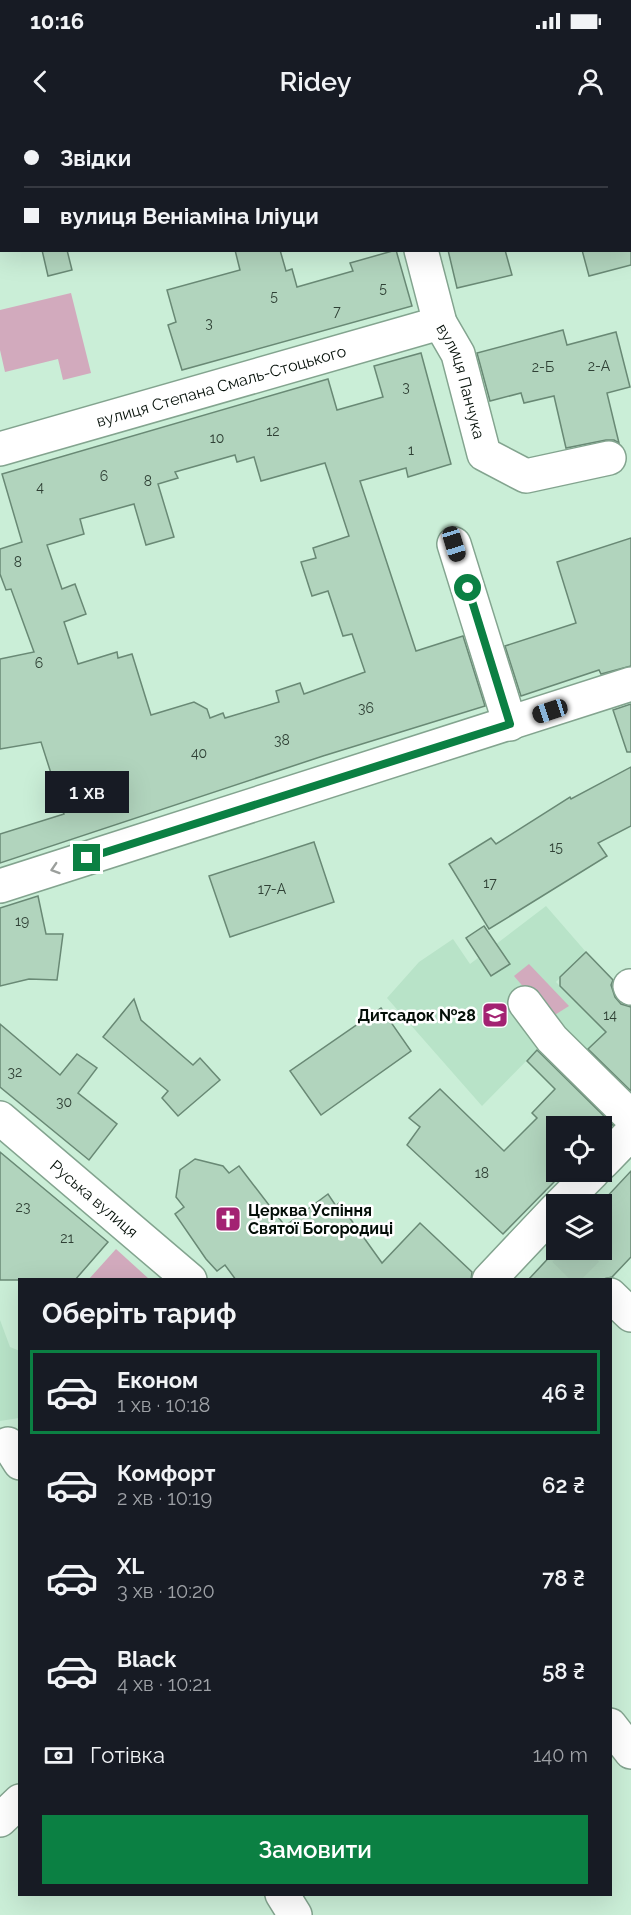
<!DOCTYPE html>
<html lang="uk">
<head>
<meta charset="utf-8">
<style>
  :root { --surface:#171b24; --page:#20242c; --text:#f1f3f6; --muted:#9ea1a6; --line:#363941; --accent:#0b8043 }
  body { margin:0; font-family:Raleway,sans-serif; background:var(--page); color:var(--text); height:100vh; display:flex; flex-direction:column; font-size:22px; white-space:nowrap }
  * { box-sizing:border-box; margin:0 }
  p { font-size:20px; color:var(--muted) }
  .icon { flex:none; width:33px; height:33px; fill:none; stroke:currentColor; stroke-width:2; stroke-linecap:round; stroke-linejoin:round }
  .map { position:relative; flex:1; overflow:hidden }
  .sheet { position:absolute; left:18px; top:1158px; width:594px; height:618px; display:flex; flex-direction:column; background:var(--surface); border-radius:0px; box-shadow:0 6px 24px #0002 }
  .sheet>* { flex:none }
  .banner { position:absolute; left:0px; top:0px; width:632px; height:132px; box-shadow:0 6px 24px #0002; display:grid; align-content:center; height:132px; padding:0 24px; background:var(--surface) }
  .tools { position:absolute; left:546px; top:996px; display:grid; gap:12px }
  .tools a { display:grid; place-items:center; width:66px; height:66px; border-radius:0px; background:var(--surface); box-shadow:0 6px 24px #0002; font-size:30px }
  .end { position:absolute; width:27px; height:27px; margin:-14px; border:8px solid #0b8043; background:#fff; box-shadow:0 0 0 3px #fff }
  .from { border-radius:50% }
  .bubble { position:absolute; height:42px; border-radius:0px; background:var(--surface); box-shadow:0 6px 24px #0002; font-size:20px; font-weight:600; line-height:42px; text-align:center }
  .car { position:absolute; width:18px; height:36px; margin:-18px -9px; border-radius:8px; box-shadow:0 0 4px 2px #0007; background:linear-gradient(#222 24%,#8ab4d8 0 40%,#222 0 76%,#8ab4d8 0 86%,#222 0) }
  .banner b { display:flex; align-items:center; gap:21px; height:57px; font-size:22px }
  .banner b+b { border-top:2px solid var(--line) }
  .banner i { width:15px; height:15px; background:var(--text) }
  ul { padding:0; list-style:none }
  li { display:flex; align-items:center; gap:18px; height:84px; margin:0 12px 9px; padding:0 12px; border:3px solid transparent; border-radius:0px }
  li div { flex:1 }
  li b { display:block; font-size:22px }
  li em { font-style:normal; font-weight:600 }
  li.current { border-color:var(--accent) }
  li>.icon { width:54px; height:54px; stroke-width:1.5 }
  h2 { padding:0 24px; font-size:27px; line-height:72px }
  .pay { display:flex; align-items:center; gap:15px; height:66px; padding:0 24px; font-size:22px }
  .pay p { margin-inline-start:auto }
  .cta { display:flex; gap:12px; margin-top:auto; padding:12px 24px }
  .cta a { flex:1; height:69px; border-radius:0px; background:var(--accent); color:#fff; font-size:24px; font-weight:600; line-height:69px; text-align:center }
  .status { display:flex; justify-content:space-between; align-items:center; height:42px; padding:0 30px; background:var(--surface); direction:ltr }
  .status svg { height:16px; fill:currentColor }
  header { display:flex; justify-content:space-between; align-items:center; height:78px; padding:0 24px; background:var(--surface); font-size:27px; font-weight:600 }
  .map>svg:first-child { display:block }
  .built { fill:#b8e3c8 }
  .green { fill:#d2aabd }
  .building { fill:#b1d4bd; stroke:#698975; stroke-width:1.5; fill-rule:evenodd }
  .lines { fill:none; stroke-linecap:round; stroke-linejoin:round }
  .minor-tunnel { stroke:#accdb8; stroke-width:33; stroke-dasharray:33 16; stroke-linecap:butt }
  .minor-casing { stroke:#83a48f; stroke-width:36 }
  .minor { stroke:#fff; stroke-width:33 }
  .oneway { stroke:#9b9f9c }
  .route { stroke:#0b8043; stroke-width:8 }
  .labels { text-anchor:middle; stroke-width:5; stroke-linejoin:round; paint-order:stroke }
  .number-label { font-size:14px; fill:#2f4035 }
  .street-label { font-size:16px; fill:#040f08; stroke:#fff }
  .poi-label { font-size:16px; font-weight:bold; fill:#040f08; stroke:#fff; text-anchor:end }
</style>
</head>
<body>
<div class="status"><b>10:16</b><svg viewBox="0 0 49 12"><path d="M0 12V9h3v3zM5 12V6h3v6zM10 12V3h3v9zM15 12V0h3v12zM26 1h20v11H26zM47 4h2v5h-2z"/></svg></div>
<header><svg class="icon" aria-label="back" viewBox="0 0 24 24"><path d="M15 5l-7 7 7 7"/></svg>Ridey<svg class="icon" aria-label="person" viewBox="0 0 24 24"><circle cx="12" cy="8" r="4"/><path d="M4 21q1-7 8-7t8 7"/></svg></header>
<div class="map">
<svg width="631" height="1795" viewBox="0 0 631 1795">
  <rect width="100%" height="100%" fill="#caeed7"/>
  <g class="built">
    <polygon points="546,786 586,832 556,862 606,912 591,926 595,930 584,942 543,924 482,986 387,878 419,842 453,819 470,844"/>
    <polygon points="0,1200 10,1227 20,1231 19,1298 0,1301"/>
  </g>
  <g class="green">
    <polygon points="71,173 91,253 63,260 58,239 5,252 0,230 0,190"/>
    <polygon points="529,844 569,886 550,898 514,856"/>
    <polygon points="116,1129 149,1159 89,1159"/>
  </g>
  <g class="building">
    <polygon points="42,130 67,130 72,150 48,156"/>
    <polygon points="235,130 280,130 286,151 292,149 297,167 353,151 350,143 396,130 412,186 182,250 168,205 176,202 167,170 240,150"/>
    <polygon points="448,130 505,130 512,155 457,168"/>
    <polygon points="582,130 631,130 631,145 589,156"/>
    <polygon points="563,210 567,225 616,212 630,267 607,273 619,323 614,320 606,320 566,328 554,276 524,283 521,273 490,281 477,233"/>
    <path d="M 421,233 L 451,344 L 408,357 L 406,348 L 360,361 L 416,531 L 463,516 L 485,586 L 323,636 L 0,743 L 0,714 L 64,694 L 41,622 L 0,629 L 0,539 L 34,532 L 11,469 L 6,470 L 0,454 L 0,429 L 22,422 L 2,354 L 328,259 L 337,290 L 383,277 L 374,246 ZM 235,335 L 237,342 L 254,337 L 261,361 L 325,343 L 349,416 L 313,428 L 316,438 L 301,442 L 312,476 L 328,471 L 343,516 L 352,514 L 365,552 L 304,574 L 300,563 L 276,571 L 279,582 L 225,598 L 223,593 L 210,598 L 207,589 L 194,582 L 151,595 L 132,534 L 118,538 L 117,532 L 78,544 L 64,502 L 86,494 L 75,464 L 62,469 L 47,425 L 84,414 L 80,399 L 134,384 L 146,425 L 174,417 L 158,364 L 178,358 L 175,352 Z"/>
    <polygon points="631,418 631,546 601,554 599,550 521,576 505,526 576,503 557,442"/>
    <polygon points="631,584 631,632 627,632 613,590"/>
    <polygon points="631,647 631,706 598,723 607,736 489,809 449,744 491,718 496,724 570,677 571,679"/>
    <polygon points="314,722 334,782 230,817 209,756"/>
    <polygon points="38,776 46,814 63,814 57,860 29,859 0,866 0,788"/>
    <polygon points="484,806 510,844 491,856 466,818"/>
    <polygon points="586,832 613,860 611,865 615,877 621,884 631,887 631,971 588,929 606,912 560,866 560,857"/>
    <polygon points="134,879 141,900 193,945 200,938 220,960 178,996 162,978 168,971 103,917"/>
    <polygon points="381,888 411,931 321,995 290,951"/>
    <polygon points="0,904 60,955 77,934 97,948 78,973 117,1004 89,1040 0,967"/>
    <polygon points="537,930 613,1005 556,1006 556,1057 553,1061 554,1062 503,1114 407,1025 420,1007 409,998 440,969 504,1031 537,998 532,993 555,969 527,941"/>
    <polygon points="0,1032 108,1122 75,1160 0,1160"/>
    <polygon points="195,1039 223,1046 229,1053 239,1046 285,1106 328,1074 336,1086 339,1083 382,1143 420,1103 472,1152 471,1160 236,1160 225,1145 217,1151 206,1139 175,1094 184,1087 176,1077 180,1050"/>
    <polygon points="631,1051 631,1137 612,1157 600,1160 528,1160 556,1130 602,1130 602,1082"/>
  </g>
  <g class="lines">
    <polyline class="minor-tunnel" points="564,1130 594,1160"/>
    <defs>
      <g id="minor">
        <polyline points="387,0 387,2"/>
        <polyline points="319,2 324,0"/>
        <path id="s1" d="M 421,130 L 440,203 L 458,234 L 484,334 L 526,356 L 609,338"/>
        <path id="s2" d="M 0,329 L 440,203"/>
        <polyline points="454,424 510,604"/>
        <polyline points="0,766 631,564"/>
        <polyline points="630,866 631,868"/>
        <polyline points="525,883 552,919 631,997"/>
        <path id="s3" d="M 0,998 L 190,1160"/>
        <polyline points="602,1043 631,1013"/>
        <polyline points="561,1084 593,1052"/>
        <polyline points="489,1160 556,1089"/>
        <polyline points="610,1175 631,1195"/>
        <polyline points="8,1324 20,1343"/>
        <polyline points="610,1605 631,1632"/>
        <polyline points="0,1700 20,1681"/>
        <polyline points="282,1774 295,1795"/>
      </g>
    </defs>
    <use href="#minor" class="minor-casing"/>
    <use href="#minor" class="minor"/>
  </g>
  <defs><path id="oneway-chevron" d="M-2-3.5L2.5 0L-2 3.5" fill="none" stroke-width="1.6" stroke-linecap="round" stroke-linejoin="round" transform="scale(1.5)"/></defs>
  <use class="oneway" href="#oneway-chevron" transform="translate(55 749) rotate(162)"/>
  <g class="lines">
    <polyline class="route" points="87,738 510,604 468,468"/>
  </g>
  <defs>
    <symbol id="school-square" viewBox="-11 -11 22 22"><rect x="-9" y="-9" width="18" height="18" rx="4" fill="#a32272" stroke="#fff"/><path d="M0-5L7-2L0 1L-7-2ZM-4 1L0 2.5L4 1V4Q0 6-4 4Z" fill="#fff"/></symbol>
    <symbol id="church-square" viewBox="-11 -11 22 22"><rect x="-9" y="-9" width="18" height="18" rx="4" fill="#a32272" stroke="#fff"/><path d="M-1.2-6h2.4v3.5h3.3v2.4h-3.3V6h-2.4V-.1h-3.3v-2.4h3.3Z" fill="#fff"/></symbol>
  </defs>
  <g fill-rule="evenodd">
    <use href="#school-square" x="480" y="880" width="30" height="30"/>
    <use href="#church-square" x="213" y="1084" width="30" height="30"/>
  </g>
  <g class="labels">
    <g class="number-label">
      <text x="383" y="173">5</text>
      <text x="274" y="181">5</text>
      <text x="337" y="196">7</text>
      <text x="209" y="208">3</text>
      <text x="599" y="251">2-А</text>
      <text x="543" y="252">2-Б</text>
      <text x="406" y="272">3</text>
      <text x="273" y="316">12</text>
      <text x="217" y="323">10</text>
      <text x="411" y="335">1</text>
      <text x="104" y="361">6</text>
      <text x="148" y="366">8</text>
      <text x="40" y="372">4</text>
      <text x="18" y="447">8</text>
      <text x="39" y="548">6</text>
      <text x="366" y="593">36</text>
      <text x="282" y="625">38</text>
      <text x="199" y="638">40</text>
      <text x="556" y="732">15</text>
      <text x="490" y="768">17</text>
      <text x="272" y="774">17-А</text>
      <text x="22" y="806">19</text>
      <text x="610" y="900">14</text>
      <text x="15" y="957">32</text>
      <text x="64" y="987">30</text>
      <text x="482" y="1058">18</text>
      <text x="23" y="1092">23</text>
      <text x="67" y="1123">21</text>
    </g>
    <g class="street-label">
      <text dy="6" stroke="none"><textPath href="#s1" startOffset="138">вулиця Панчука</textPath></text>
      <text dy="6" stroke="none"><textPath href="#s2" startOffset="230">вулиця Степана Смаль-Стоцького</textPath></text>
      <text dy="6" stroke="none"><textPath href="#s3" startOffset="124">Руська вулиця</textPath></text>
    </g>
    <g class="poi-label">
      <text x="476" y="901">Дитсадок №28</text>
      <text x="248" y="1096" text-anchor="start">Церква Успіння<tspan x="248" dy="18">Святої Богородиці</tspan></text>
    </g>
  </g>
</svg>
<div class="tools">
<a><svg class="icon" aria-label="locate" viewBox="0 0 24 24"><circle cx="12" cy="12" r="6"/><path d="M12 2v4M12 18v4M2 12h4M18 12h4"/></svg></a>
<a><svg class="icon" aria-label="layers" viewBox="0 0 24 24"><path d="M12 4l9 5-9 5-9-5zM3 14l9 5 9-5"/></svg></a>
</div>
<i class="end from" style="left:468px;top:468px"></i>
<i class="end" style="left:87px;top:738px"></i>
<div class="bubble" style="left:45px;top:651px;width:84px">1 хв</div>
<i class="car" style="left:454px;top:424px;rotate:163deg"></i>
<i class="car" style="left:550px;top:591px;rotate:252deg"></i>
<div class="banner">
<b><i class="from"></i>Звідки</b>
<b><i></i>вулиця Веніаміна Іліуци</b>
</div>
<section class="sheet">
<h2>Оберіть тариф</h2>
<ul>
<li class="current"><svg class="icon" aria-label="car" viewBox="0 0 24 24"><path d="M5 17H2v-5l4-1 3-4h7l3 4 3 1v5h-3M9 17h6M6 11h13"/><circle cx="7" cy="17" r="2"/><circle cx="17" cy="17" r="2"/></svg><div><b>Економ</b><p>1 хв · 10:18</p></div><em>46 ₴</em></li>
<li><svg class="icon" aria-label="car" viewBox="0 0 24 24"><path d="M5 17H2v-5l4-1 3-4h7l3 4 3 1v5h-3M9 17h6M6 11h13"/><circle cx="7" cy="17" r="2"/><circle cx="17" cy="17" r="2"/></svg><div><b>Комфорт</b><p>2 хв · 10:19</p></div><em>62 ₴</em></li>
<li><svg class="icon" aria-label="car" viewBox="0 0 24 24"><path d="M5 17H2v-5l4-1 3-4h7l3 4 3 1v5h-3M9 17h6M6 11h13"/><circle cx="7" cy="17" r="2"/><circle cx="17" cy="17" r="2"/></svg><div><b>XL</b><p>3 хв · 10:20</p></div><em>78 ₴</em></li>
<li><svg class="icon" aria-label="car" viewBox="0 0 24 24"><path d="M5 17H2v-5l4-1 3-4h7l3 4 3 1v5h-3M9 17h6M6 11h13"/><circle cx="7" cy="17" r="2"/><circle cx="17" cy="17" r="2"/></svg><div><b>Black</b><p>4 хв · 10:21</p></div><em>58 ₴</em></li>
</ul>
<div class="pay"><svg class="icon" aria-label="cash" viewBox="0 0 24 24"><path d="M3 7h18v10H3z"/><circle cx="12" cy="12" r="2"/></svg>Готівка<p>140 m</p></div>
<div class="cta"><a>Замовити</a></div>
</section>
</div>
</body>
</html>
